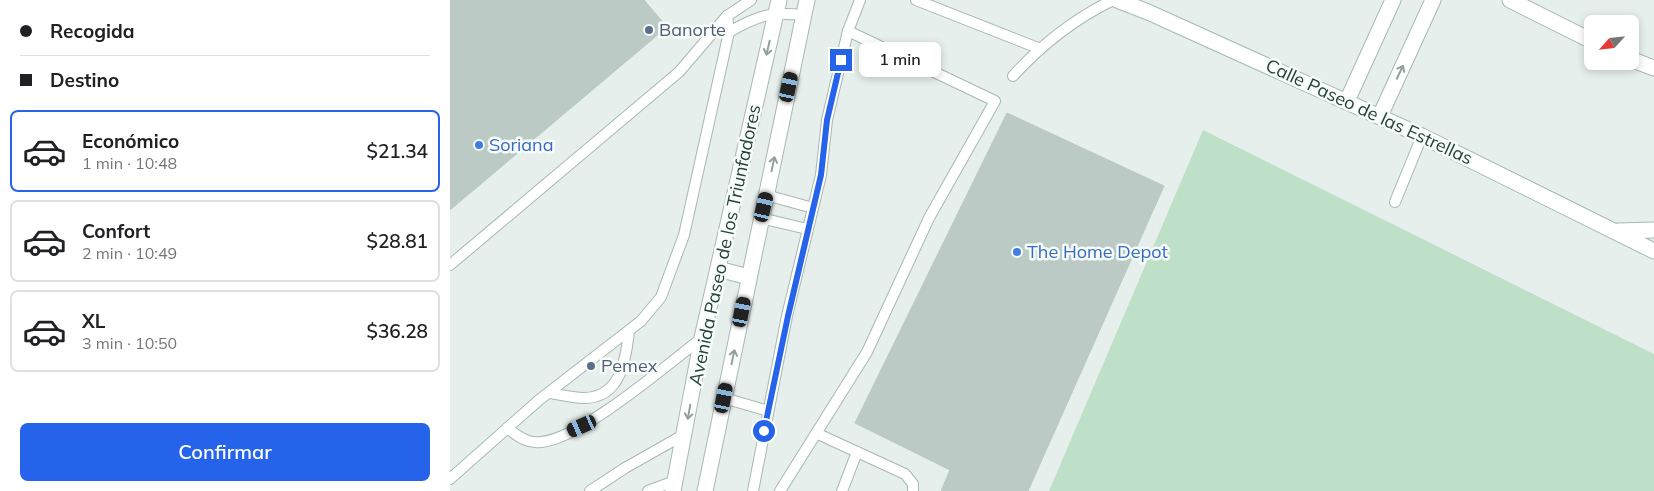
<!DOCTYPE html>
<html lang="es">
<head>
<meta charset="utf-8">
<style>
  :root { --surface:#fff; --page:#f2f2f2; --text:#202124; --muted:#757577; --line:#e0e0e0; --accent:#2563eb }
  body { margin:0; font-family:Mulish,sans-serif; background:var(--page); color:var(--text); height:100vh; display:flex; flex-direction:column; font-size:19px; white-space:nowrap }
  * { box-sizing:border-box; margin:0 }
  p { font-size:16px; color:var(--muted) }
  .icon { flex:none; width:28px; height:28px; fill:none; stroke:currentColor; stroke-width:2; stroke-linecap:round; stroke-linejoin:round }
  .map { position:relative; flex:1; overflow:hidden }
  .side { display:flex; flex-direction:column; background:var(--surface); width:450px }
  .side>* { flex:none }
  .hud { display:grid; align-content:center; height:110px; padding:0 20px; background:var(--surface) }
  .needle { width:32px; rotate:243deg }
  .tools { position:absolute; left:1134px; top:15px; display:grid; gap:10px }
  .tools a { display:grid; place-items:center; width:55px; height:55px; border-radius:8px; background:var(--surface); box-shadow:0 2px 8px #0003; font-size:25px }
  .end { position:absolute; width:22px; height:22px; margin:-11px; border:6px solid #2563eb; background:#fff; box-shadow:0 0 0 2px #fff }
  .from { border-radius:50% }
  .bubble { position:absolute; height:35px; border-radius:8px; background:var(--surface); box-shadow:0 2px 8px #0003; font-size:16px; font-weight:600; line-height:35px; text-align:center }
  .car { position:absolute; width:15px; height:30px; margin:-15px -8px; border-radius:6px; box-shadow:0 0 4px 1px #0007; background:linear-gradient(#222 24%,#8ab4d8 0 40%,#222 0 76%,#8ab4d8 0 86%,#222 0) }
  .hud b { display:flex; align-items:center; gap:18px; height:48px; font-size:19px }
  .hud b+b { border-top:1px solid var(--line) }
  .hud i { width:12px; height:12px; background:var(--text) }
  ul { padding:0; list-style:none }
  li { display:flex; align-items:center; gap:15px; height:82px; margin:0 10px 8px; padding:0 10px; border:2px solid var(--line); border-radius:8px }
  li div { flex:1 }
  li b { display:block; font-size:19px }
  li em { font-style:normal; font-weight:600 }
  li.current { border-color:var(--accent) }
  li>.icon { width:45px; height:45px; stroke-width:1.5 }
  .primary-button { display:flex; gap:10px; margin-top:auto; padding:10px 20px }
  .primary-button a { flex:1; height:58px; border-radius:8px; background:var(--accent); color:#fff; font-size:20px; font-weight:600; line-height:58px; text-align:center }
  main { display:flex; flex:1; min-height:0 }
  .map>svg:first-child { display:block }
  .green { fill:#bfe0c8 }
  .building { fill:#bbcac4; stroke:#b8c9c2 }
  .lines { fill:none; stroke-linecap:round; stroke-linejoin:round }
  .lane-casing { stroke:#a8b8b2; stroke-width:12 }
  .street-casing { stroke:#a8b8b2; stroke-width:17 }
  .secondary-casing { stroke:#a4bbb3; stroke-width:17 }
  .lane { stroke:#fff; stroke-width:10 }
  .street { stroke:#fff; stroke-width:15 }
  .secondary { stroke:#fff; stroke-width:15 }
  .oneway { stroke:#92a09c }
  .route { stroke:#2563eb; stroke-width:6 }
  .service-dot { fill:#5c6f8a; stroke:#f7fbf9; stroke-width:2 }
  .shop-dot { fill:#3f7fe0; stroke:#f7fbf9; stroke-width:2 }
  .labels { text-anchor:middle; stroke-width:5; stroke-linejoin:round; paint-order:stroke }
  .service-label { font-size:18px; fill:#4e5e75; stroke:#f7fbf9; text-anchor:start }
  .street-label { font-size:18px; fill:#24423a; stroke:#f7fbf9 }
  .shop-label { font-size:18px; fill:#366cbe; stroke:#f7fbf9; text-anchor:start }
</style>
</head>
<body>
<main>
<section class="side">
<div class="hud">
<b><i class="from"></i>Recogida</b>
<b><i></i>Destino</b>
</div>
<ul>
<li class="current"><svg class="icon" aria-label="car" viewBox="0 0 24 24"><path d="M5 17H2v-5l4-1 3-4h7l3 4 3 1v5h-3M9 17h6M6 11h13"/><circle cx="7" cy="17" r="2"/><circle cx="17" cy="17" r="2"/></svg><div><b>Económico</b><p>1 min · 10:48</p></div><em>$21.34</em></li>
<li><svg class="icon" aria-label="car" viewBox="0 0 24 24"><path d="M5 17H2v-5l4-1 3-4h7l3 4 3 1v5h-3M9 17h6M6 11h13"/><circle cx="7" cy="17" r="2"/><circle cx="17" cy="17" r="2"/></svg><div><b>Confort</b><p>2 min · 10:49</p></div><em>$28.81</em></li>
<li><svg class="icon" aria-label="car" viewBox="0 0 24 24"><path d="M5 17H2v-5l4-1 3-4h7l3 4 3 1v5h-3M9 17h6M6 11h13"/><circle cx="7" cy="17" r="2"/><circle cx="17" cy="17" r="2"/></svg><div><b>XL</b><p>3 min · 10:50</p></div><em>$36.28</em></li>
</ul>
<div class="primary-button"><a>Confirmar</a></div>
</section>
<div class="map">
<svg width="1204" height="491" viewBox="0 0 1204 491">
  <rect width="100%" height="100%" fill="#e6efeb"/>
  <polygon class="green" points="753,130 1204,354 1204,491 599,491"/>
  <g class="building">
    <polygon points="0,0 194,0 217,27 0,210"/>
    <polygon points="557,113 714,186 578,491 491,491 500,470 405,423"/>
  </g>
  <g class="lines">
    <defs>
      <g id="lane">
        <polyline points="466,0 588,48"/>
        <path d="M 275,32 L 279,32 C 309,15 319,12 354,15"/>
        <path d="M 563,76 C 592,44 624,19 663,0"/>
        <polyline points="316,195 363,208"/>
        <polyline points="945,202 972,136"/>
        <polyline points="311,218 357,229"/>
        <polyline points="0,265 229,72 277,16 301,0"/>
        <path d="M 100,393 C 111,395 123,398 134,398 C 171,398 176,359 179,331"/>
        <polyline points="274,398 318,411"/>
        <path d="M 57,428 C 68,436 77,444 91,442 C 131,439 218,364 252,338"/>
        <polyline points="368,434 455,474 463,484 463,491"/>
        <polyline points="0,479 89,400 191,321 211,297 234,235 279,32 277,16"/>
        <polyline points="140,491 175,468 235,434"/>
        <polyline points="198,491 225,481"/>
        <polyline points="303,491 337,316 371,175 377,120 398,31 410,0"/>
        <polyline points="330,491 417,352 479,218 545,101 398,31"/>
        <polyline points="392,491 407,452"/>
      </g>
      <g id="street">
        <polyline points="1060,0 1142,41"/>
        <polyline points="1180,59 1204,68"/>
        <polyline points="897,101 943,0"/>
        <polyline points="930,116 983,0"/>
        <polyline points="268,269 299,277"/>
        <polyline points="223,491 252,338 329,0"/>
        <polyline points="255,491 357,0"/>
      </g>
      <g id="secondary">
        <polyline points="667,0 698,12 972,136 1204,251"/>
        <polyline points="1168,231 1204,230"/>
      </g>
    </defs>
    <use href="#lane" class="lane-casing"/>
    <use href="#street" class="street-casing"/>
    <use href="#secondary" class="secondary-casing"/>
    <use href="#lane" class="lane"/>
    <use href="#street" class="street"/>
    <use href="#secondary" class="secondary"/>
  </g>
  <defs><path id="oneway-shaft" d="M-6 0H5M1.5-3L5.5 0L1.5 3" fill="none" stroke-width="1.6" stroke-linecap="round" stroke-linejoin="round" transform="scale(1.25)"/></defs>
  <g class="oneway">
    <use href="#oneway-shaft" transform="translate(318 48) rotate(103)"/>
    <use href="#oneway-shaft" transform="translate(950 72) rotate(-65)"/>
    <use href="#oneway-shaft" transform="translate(323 164) rotate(-78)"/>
    <use href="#oneway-shaft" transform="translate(283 357) rotate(-78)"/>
    <use href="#oneway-shaft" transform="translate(239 412) rotate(100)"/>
  </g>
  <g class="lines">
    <polyline class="route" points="314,431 338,316 371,175 377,120 391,60"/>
  </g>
  <g class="service-dot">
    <circle cx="199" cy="30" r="5"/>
    <circle cx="141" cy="366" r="5"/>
  </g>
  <g class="shop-dot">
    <circle cx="29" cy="145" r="5"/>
    <circle cx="567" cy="252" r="5"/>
  </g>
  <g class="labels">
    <g class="service-label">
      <text x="209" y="36">Banorte</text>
      <text x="151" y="372">Pemex</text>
    </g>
    <g class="street-label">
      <text transform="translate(919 112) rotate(25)" y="6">Calle Paseo de las Estrellas</text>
      <text transform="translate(275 245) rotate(-78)" y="6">Avenida Paseo de los Triunfadores</text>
    </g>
    <g class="shop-label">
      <text x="39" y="151">Soriana</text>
      <text x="577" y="258">The Home Depot</text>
    </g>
  </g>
</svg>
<div class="tools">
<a><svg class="needle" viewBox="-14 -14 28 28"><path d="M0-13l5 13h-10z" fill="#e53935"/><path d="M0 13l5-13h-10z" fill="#757577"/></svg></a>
</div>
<i class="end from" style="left:314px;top:431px"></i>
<i class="end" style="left:391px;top:60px"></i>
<div class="bubble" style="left:409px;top:42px;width:82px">1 min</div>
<i class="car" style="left:339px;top:87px;rotate:12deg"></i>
<i class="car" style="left:314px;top:207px;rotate:13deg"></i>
<i class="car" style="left:292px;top:312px;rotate:11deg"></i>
<i class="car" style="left:274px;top:398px;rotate:11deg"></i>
<i class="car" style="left:132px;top:426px;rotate:246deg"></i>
</div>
</main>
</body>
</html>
